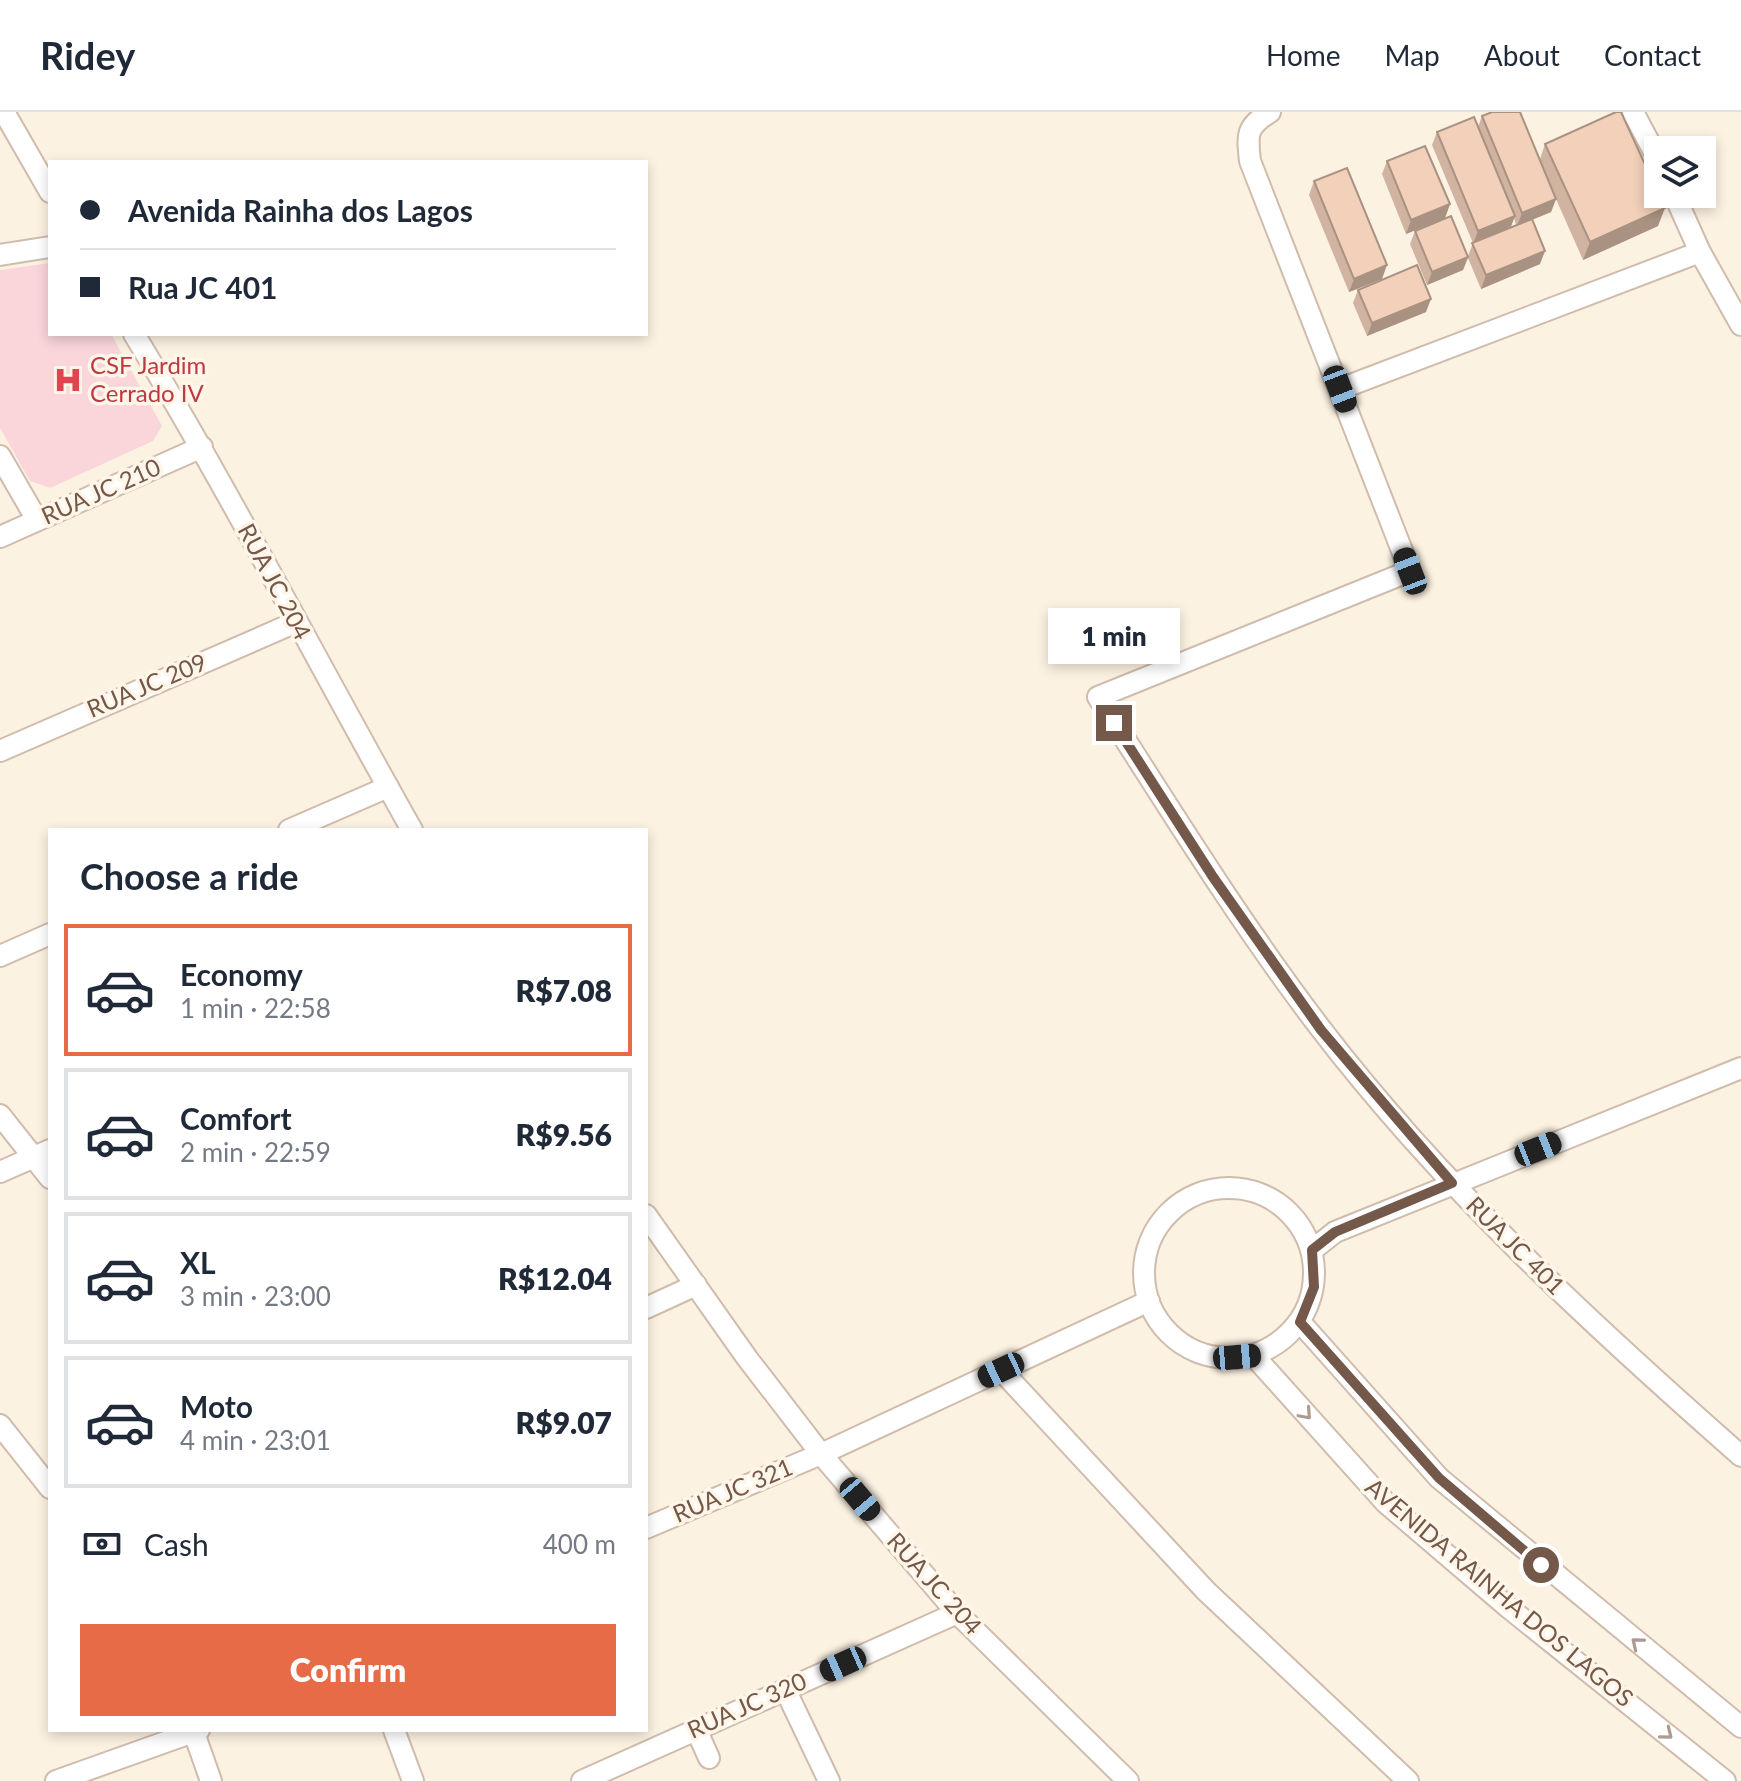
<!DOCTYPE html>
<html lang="en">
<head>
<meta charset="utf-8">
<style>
  :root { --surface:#fff; --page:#f6f6f7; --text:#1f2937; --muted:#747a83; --line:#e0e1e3; --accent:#e76b46 }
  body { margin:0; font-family:Lato,sans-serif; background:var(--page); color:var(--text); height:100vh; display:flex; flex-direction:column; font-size:30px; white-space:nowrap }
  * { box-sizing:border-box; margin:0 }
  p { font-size:26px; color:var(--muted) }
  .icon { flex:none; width:44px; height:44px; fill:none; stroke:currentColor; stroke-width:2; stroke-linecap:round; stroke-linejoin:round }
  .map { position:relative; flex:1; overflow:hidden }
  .details { position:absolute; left:48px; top:716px; width:600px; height:904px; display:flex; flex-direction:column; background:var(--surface); border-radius:0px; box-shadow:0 4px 12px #0003 }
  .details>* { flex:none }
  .top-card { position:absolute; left:48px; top:48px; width:600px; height:176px; border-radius:0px; box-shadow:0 4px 12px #0003; display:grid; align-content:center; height:176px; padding:0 32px; background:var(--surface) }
  .buttons { position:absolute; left:1644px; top:24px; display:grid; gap:16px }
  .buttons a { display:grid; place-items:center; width:72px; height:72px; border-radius:0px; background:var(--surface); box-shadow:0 4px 12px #0003; font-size:40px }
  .end { position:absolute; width:36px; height:36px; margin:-18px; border:10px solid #745849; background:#fff; box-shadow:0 0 0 4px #fff }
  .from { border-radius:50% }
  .bubble { position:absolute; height:56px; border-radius:0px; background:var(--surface); box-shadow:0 4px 12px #0003; font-size:26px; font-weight:800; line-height:56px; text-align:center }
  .car { position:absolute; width:24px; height:48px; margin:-24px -12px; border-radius:10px; box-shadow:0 0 6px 2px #0007; background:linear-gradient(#222 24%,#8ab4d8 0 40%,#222 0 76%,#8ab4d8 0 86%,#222 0) }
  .top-card b { display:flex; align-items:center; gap:28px; height:76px; font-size:30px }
  .top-card b+b { border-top:2px solid var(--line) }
  .top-card i { width:20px; height:20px; background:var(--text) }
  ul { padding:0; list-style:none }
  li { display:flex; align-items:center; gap:24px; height:132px; margin:0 16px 12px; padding:0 16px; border:4px solid var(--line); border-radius:0px }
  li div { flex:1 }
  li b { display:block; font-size:30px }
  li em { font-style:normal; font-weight:800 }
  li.on { border-color:var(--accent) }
  li>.icon { width:72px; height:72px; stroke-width:1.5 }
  h2 { padding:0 32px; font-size:36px; line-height:96px }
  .pay { display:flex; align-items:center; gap:20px; height:88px; padding:0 32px; font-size:30px }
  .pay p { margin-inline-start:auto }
  .action { display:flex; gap:16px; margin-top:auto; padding:16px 32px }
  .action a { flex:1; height:92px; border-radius:0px; background:var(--accent); color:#fff; font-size:32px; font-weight:800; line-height:92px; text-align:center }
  header { display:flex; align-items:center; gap:48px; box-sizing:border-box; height:112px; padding:0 40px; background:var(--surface); border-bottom:2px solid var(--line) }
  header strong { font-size:38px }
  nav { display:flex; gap:44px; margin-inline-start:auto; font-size:28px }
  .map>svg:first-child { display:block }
  .medical { fill:#fad5da }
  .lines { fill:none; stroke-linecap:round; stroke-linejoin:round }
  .street-casing { stroke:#d0bcac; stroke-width:24 }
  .street { stroke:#fff; stroke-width:20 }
  .wall { fill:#d0b3a0; fill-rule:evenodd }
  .shaded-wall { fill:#a99282 }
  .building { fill:#f2d0ba; stroke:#a99282; stroke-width:2 }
  .oneway { stroke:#ac9b92 }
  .route { stroke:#745849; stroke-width:10 }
  .labels { text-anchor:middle; stroke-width:7; stroke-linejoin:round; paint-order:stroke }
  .health-label { font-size:24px; fill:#be3a42; stroke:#fff6e9; text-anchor:start }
  .street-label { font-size:24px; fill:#745849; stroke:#fff6e9 }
</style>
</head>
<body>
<header>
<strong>Ridey</strong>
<nav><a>Home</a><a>Map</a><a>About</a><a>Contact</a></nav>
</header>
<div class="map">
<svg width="1741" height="1669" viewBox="0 0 1741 1669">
  <rect width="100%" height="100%" fill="#fcf2e2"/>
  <polygon class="medical" points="50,151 50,222 111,222 162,314 153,329 50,376 30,369 0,316 0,158"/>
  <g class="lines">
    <defs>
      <g id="street">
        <polyline points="4,0 50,80"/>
        <path d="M 1270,0 C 1246,15 1247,22 1250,49 L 1410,459 L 1098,585 C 1170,697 1240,811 1321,917 C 1443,1076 1591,1212 1741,1344"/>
        <polyline points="1633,0 1658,47"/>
        <polyline points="1674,82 1700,140 1741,213"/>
        <polyline points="0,143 50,135"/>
        <path d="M 134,222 C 232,384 319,553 412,718"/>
        <polyline points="1340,277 1700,140"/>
        <polyline points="0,344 37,408"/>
        <polyline points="0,425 202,335"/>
        <polyline points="0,639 294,511"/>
        <polyline points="289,718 388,675"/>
        <polyline points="0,844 50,822"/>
        <polyline points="0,1003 50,1066"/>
        <polyline points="0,1060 50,1038"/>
        <circle cx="1229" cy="1161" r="85"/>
        <polyline points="646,1103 747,1246 821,1342 957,1501 1128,1669"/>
        <polyline points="1312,1138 1335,1120 1741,956"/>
        <polyline points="646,1196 696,1173"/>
        <polyline points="1300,1210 1439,1366 1741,1615"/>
        <polyline points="1254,1244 1386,1391 1509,1496 1725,1669"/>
        <polyline points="1001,1258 1206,1479 1408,1669"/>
        <polyline points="0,1313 50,1376"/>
        <polyline points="646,1416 821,1342 1149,1189"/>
        <polyline points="785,1577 829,1669"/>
        <polyline points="696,1617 709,1646"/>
        <polyline points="193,1618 211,1669"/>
        <polyline points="394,1618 413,1669"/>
        <polyline points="56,1669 199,1618"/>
        <polyline points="582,1669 957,1501"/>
      </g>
    </defs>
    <use href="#street" class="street-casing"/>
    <use href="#street" class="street"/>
  </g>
  <g class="wall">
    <path d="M 1482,4 L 1540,47 L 1545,32 L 1658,114 L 1583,148 L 1556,87 L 1551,100 L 1532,108 L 1540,152 L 1481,177 L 1468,146 L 1463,158 L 1427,173 L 1410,132 L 1415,119 L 1468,144 L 1473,131 L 1432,33 L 1437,20 L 1478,15 ZM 1514,106 L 1516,113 L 1510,116 Z"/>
    <polygon points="1387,49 1450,92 1445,106 1406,122 1382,62"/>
    <polygon points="1314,69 1382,167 1349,180 1309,83"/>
    <polygon points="1358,178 1426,200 1367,224 1353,191"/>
  </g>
  <g class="shaded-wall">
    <polygon points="1556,87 1551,100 1517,114 1522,101"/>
    <polygon points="1450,92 1445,106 1406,122 1411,108"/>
    <polygon points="1665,96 1658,114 1583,148 1590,130"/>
    <polygon points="1515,104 1510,117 1473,132 1478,119"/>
    <polygon points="1545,139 1540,152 1481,177 1486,163"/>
    <polygon points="1468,145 1463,158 1427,173 1432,160"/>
    <polygon points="1387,153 1382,167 1349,180 1354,167"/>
    <polygon points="1431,187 1426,200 1367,224 1372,211"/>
  </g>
  <g class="building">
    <polygon points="1492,0 1520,0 1556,87 1522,101 1482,4"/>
    <polygon points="1616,0 1621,0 1665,96 1590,130 1545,32"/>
    <polygon points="1474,5 1515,104 1478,119 1437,20"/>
    <polygon points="1425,34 1450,92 1411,108 1387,49"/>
    <polygon points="1347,56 1387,153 1354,167 1314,69"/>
    <polygon points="1451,104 1468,145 1432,160 1415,119"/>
    <polygon points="1532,107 1545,139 1486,163 1472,131"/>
    <polygon points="1417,153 1431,187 1372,211 1358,178"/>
  </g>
  <defs><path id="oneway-chevron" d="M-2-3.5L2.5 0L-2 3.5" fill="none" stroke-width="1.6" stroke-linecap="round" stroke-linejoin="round" transform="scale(2)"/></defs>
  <g class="oneway">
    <use href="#oneway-chevron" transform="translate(1306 1302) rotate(48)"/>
    <use href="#oneway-chevron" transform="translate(1637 1531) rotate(-141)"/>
    <use href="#oneway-chevron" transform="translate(1667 1622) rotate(39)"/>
  </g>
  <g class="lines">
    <polyline class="route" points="1114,611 1213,765 1321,918 1452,1071 1335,1120 1312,1138 1314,1175 1300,1210 1439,1366 1541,1453"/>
  </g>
  <defs>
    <symbol id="hospital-bare" viewBox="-9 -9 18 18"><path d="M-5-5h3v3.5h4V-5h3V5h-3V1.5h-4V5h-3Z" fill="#e0444e" stroke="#fff6e9" stroke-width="2.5" paint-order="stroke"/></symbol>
  </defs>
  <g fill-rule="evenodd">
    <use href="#hospital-bare" x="48" y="248" width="40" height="40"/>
  </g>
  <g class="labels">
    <g class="health-label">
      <text x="90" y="262">CSF Jardim<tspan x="90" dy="28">Cerrado IV</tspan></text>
    </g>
    <g class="street-label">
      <text transform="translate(101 380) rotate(-24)" y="8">RUA JC 210</text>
      <text transform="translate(274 470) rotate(62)" y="8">RUA JC 204</text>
      <text transform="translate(147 574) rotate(-23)" y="8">RUA JC 209</text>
      <text transform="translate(1515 1134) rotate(45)" y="8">RUA JC 401</text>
      <text transform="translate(733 1379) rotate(-23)" y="8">RUA JC 321</text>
      <text transform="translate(934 1472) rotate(48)" y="8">RUA JC 204</text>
      <text transform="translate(1499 1481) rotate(40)" y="8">AVENIDA RAINHA DOS LAGOS</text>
      <text transform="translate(747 1594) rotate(-24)" y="8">RUA JC 320</text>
    </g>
  </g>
</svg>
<div class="buttons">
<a><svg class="icon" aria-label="layers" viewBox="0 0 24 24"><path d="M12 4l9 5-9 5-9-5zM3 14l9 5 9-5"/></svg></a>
</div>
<i class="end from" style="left:1541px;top:1453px"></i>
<i class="end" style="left:1114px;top:611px"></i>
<div class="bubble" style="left:1048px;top:496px;width:132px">1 min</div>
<i class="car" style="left:1340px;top:277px;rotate:159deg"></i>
<i class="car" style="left:1410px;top:459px;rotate:339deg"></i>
<i class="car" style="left:1538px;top:1037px;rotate:68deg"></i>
<i class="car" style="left:1237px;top:1245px;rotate:85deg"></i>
<i class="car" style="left:1001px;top:1258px;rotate:245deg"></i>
<i class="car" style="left:860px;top:1387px;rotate:140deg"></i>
<i class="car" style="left:843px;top:1552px;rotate:246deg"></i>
<div class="top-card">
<b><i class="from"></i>Avenida Rainha dos Lagos</b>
<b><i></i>Rua JC 401</b>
</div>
<section class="details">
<h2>Choose a ride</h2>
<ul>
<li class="on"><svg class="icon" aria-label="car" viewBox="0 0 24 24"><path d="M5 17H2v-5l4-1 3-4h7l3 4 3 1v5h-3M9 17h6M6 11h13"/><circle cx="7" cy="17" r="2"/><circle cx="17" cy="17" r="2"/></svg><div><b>Economy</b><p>1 min · 22:58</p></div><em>R$7.08</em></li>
<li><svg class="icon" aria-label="car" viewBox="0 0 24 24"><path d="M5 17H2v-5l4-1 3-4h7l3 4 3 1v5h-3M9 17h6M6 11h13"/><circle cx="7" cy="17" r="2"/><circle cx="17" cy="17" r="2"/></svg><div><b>Comfort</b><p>2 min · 22:59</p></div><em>R$9.56</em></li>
<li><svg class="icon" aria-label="car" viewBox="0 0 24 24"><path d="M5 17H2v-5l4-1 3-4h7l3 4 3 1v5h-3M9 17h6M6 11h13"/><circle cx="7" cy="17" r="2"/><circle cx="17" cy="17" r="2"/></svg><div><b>XL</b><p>3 min · 23:00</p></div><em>R$12.04</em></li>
<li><svg class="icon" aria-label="car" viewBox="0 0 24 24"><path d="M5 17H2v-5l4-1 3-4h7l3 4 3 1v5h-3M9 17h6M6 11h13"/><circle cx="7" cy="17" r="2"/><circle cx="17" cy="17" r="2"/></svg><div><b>Moto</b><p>4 min · 23:01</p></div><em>R$9.07</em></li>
</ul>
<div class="pay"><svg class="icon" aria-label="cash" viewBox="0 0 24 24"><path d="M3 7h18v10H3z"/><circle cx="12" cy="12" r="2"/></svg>Cash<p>400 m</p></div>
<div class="action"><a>Confirm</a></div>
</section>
</div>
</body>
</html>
